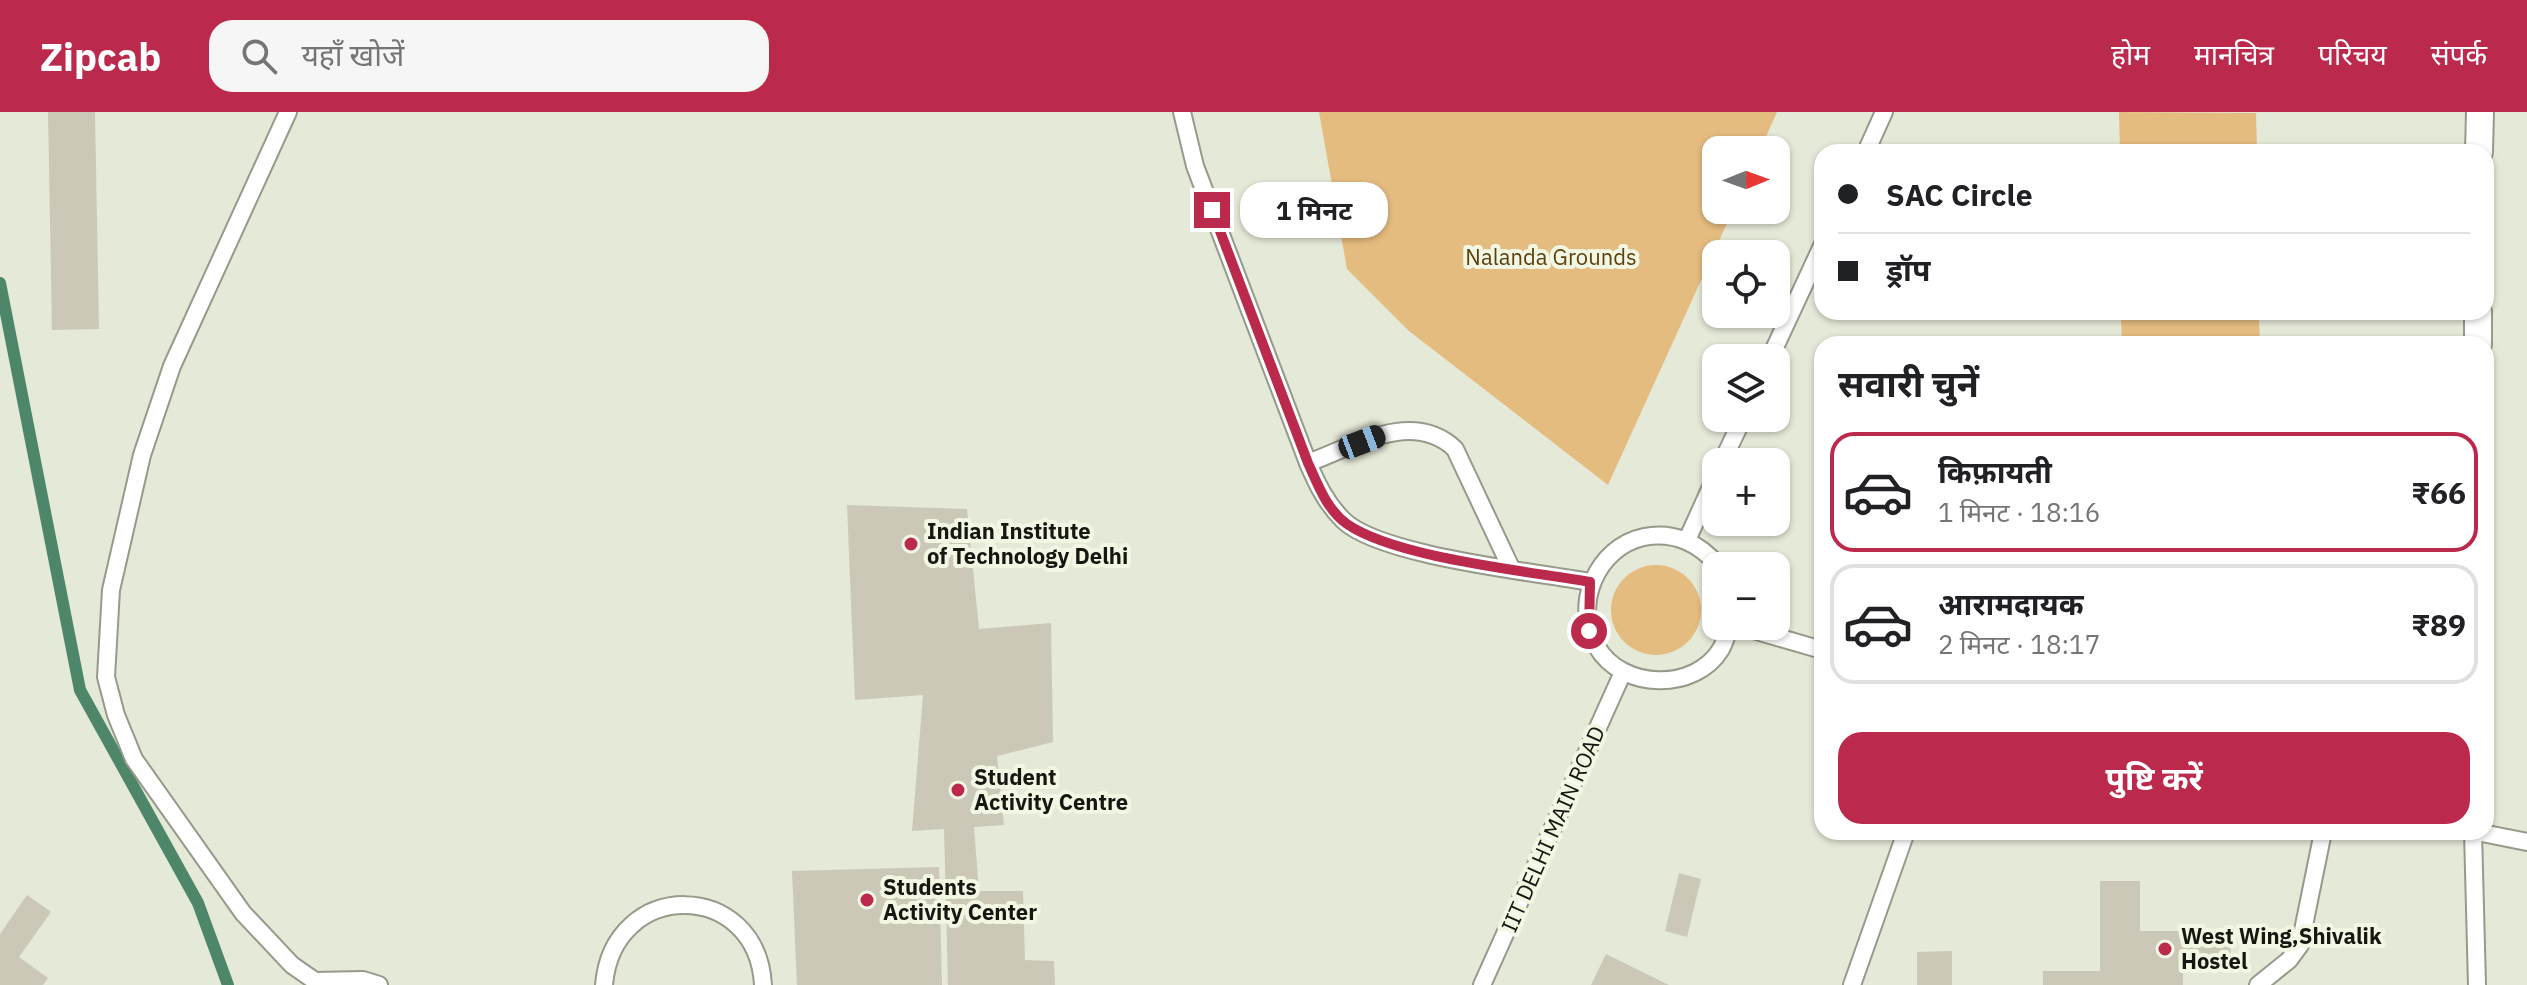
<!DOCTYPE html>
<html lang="hi">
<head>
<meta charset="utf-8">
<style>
  :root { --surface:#fff; --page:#f6f6f6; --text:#202124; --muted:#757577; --line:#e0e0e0; --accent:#bb2a4d }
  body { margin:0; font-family:"IBM Plex Sans","Noto Sans Devanagari",sans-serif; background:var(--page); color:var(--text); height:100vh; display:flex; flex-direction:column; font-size:30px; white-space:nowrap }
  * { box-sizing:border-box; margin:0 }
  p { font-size:26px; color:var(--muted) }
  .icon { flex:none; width:44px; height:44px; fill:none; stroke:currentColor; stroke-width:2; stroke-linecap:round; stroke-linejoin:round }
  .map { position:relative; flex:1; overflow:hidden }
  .details { position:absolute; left:1814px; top:224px; width:680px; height:504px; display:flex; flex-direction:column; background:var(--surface); border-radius:24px; box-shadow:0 2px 6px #0004 }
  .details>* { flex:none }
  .guide { position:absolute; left:1814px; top:32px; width:680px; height:176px; border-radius:24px; box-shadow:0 2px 6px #0004; display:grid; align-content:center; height:176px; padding:0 24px; background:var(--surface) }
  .needle { width:52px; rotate:89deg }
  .tools { position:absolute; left:1702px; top:24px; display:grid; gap:16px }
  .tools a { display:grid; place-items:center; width:88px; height:88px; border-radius:16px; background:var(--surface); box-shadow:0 2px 6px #0004; font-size:40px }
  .end { position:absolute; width:36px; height:36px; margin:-18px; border:10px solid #bb2a4d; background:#fff; box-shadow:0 0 0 4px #fff }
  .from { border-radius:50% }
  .bubble { position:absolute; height:56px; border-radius:24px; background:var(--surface); box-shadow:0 2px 6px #0004; font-size:26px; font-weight:700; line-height:56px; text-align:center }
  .car { position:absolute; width:24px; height:48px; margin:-24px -12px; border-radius:10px; box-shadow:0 0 6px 2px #0007; background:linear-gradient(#222 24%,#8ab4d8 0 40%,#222 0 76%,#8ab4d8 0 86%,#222 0) }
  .guide b { display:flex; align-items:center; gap:28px; height:76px; font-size:30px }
  .guide b+b { border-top:2px solid var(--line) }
  .guide i { width:20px; height:20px; background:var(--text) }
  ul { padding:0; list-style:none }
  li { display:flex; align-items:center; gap:24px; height:120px; margin:0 16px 12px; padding:0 8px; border:4px solid var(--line); border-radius:24px }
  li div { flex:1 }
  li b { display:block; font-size:30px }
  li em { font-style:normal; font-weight:700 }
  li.active { border-color:var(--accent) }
  li>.icon { width:72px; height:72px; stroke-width:1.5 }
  h2 { padding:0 24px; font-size:36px; line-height:96px }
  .cta { display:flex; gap:16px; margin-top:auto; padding:16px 24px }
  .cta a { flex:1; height:92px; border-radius:24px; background:var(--accent); color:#fff; font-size:32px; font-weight:700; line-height:92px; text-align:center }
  header { display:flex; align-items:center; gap:48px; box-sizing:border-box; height:112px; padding:0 40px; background:var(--accent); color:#fff }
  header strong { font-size:38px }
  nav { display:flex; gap:44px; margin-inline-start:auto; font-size:28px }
  .search { width:560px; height:72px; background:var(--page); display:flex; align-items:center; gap:20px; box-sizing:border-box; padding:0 28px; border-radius:24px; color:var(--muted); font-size:30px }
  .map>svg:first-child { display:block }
  .green { fill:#e5bc80 }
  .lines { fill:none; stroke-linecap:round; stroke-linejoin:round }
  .stream { stroke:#4e866a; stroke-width:12 }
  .building { fill:#ccc8b7 }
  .service-casing { stroke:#969a8a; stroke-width:20 }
  .pedestrian-casing { stroke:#969a8a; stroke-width:30 }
  .service { stroke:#fff; stroke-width:16 }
  .pedestrian { stroke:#fff; stroke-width:26 }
  .route { stroke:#bb2a4d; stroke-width:10 }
  .poi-dot { fill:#bb2a4d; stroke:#f2f7e4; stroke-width:3 }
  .labels { text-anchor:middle; stroke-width:8; stroke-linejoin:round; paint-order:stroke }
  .park-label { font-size:22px; fill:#5c3f0a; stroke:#f2f7e4 }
  .poi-label { font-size:22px; font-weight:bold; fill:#161711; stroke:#f2f7e4; text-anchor:start }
  .street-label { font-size:22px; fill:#161711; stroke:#f2f7e4 }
</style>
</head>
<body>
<header>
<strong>Zipcab</strong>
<div class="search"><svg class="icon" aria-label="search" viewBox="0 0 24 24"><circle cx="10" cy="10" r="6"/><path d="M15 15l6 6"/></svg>यहाँ खोजें</div>
<nav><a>होम</a><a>मानचित्र</a><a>परिचय</a><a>संपर्क</a></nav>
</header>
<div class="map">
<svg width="2527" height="873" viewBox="0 0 2527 873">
  <rect width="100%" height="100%" fill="#e5e9d7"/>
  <g class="green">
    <polygon points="1319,0 1777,0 1760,38 1716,38 1716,98 1733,98 1608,373 1409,219 1347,157"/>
    <polygon points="2119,0 2256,1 2257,40 2120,40"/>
    <polygon points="2121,206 2259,206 2260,232 2122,232"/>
    <circle cx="1656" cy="498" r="45"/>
  </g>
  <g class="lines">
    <polyline class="stream" points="0,171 80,578 198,791 228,873"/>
  </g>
  <g class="building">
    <polygon points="48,0 95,0 99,217 52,218"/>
    <polygon points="847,393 967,397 979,517 1051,511 1053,630 997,644 1004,713 974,715 979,779 1023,779 1025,848 1054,849 1055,873 948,873 944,717 912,719 923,583 855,588"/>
    <polygon points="939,755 942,873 797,873 792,759"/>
    <polygon points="1679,761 1701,767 1687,825 1665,819"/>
    <polygon points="2100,769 2140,769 2140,819 2230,819 2231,855 2183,855 2183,873 2043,873 2043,859 2100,859"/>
    <polygon points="27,783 51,800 19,845 48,866 43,873 0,873 0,822"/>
    <polygon points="1952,839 1952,873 1917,873 1917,840"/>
    <polygon points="1606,842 1669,873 1591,873"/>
  </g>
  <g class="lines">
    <defs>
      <g id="service">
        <polyline points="288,0 172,254 142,343 111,478 106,565 116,603 134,647 243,801 292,853 315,869 363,868 379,873"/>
        <path d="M 1182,0 L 1195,54 L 1308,351 C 1317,372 1326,391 1343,408 C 1379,444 1535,460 1590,470"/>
        <polyline points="1866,40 1884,0"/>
        <polyline points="1770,246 1822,134"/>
        <polyline points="1722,350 1743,306"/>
        <path d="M 1308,351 C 1354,334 1413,297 1455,337 L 1511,456"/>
        <polyline points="1687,428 1716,364"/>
        <path d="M 1718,454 C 1700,431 1673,419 1644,425 C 1597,435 1572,493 1597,535 C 1622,578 1695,580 1721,537 C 1725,530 1727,521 1730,514"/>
        <polyline points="1739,514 1822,538"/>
        <polyline points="2473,720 2477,873"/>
        <polyline points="2477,720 2527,730"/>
        <path d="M 604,873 C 613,766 757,767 763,873"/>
        <polyline points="1482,873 1623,560"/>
        <polyline points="1852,873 1906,720"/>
        <polyline points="2258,873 2289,848 2300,833 2323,720"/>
      </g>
      <g id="pedestrian">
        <polyline points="2479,40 2480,0"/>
        <polyline points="2478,232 2478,200"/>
      </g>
    </defs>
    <use href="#service" class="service-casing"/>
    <use href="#pedestrian" class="pedestrian-casing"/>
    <use href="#service" class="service"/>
    <use href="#pedestrian" class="pedestrian"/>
  </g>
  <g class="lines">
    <path class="route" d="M 1212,98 L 1308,351 C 1318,373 1327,398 1347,412 C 1396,446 1528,459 1590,470 L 1589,519"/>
  </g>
  <g class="poi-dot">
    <circle cx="911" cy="432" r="8"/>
    <circle cx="958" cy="678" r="8"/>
    <circle cx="867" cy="788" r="8"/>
    <circle cx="2165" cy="837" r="8"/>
  </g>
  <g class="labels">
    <g class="park-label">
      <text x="1551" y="153">Nalanda Grounds</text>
    </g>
    <g class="poi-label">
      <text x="927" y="427">Indian Institute<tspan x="927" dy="25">of Technology Delhi</tspan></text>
      <text x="974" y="673">Student<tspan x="974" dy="25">Activity Centre</tspan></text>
      <text x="883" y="783">Students<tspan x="883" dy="25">Activity Center</tspan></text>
      <text x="2181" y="832">West Wing,Shivalik<tspan x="2181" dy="25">Hostel</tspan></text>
    </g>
    <g class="street-label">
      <text transform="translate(1553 717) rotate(-66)" y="8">IIT DELHI MAIN ROAD</text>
    </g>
  </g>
</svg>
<div class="tools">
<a><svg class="needle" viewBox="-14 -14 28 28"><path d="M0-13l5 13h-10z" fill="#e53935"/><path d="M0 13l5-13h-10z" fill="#757577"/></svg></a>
<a><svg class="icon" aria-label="locate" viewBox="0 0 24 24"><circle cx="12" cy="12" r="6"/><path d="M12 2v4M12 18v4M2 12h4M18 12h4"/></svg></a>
<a><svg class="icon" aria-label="layers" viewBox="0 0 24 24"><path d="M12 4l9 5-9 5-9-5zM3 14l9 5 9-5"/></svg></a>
<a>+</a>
<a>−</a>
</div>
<i class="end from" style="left:1589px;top:519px"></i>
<i class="end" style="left:1212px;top:98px"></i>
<div class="bubble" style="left:1240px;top:70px;width:148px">1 मिनट</div>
<i class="car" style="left:1362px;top:330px;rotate:69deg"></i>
<div class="guide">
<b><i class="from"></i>SAC Circle</b>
<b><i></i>ड्रॉप</b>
</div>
<section class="details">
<h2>सवारी चुनें</h2>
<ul>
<li class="active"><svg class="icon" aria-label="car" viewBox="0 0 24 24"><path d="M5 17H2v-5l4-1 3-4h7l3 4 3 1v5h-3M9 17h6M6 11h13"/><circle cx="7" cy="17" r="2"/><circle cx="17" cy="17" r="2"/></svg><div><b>किफ़ायती</b><p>1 मिनट · 18:16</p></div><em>₹66</em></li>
<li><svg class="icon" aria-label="car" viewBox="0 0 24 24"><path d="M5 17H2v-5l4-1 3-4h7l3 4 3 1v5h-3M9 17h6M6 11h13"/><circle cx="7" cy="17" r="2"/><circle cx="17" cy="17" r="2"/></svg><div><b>आरामदायक</b><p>2 मिनट · 18:17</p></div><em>₹89</em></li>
</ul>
<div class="cta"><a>पुष्टि करें</a></div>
</section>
</div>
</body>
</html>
